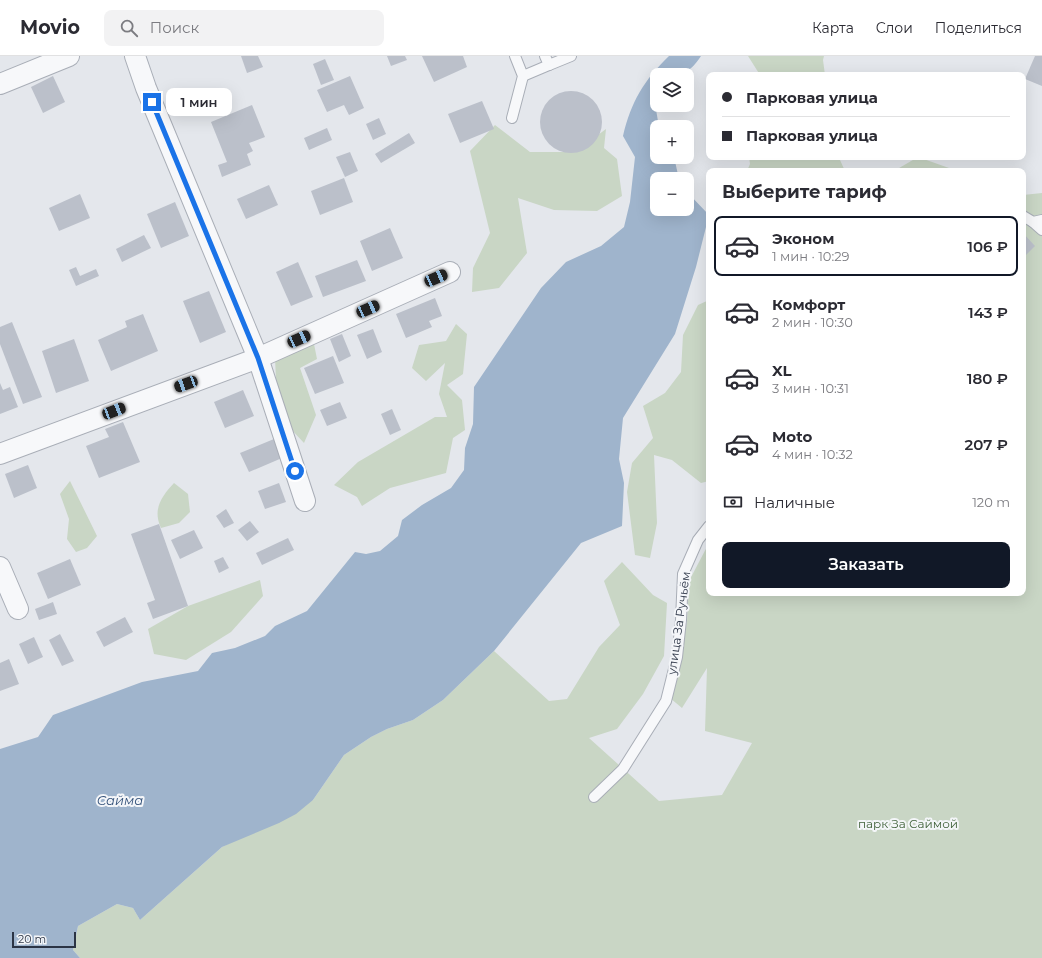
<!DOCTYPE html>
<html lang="ru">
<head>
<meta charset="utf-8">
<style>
  :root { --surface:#fff; --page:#f2f2f3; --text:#2b2b33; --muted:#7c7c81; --line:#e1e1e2; --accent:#111827 }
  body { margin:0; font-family:Montserrat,sans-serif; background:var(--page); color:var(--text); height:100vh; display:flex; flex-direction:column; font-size:15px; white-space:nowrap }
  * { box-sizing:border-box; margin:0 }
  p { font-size:13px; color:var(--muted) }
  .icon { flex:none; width:22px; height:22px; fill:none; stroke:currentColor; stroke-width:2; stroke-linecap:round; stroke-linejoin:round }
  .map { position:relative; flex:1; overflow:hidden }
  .details { position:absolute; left:706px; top:112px; width:320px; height:428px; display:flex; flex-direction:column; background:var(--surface); border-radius:8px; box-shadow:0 4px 16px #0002 }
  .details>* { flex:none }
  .top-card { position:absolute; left:706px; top:16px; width:320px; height:88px; border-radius:8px; box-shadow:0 4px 16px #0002; display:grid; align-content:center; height:88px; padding:0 16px; background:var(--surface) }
  .tools { position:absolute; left:650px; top:12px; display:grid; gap:8px }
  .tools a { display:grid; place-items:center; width:44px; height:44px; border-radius:8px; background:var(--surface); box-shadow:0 4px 16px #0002; font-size:20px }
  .scale { position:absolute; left:12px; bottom:10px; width:64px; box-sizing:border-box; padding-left:4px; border:2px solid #2b3445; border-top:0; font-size:11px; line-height:14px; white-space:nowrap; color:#2b3445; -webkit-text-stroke:3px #f4f6f9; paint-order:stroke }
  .end { position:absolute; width:18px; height:18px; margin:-9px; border:5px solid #1a73e8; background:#fff; box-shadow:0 0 0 2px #fff }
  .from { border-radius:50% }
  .bubble { position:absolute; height:28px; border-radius:8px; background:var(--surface); box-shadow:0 4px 16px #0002; font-size:13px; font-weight:600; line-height:28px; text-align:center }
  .car { position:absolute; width:12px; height:24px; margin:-12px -6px; border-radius:5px; box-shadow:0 0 3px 1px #0007; background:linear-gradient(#222 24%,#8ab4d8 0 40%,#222 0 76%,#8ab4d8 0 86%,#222 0) }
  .top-card b { display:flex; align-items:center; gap:14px; height:38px; font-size:15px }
  .top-card b+b { border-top:1px solid var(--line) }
  .top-card i { width:10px; height:10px; background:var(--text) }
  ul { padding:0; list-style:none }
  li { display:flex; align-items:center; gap:12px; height:60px; margin:0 8px 6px; padding:0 8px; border:2px solid transparent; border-radius:8px }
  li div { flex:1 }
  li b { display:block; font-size:15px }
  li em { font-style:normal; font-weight:600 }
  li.selected { border-color:var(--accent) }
  li>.icon { width:36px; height:36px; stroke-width:1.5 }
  h2 { padding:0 16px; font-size:18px; line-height:48px }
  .pay { display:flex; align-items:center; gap:10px; height:44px; padding:0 16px; font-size:15px }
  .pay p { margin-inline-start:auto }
  .button { display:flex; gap:8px; margin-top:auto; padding:8px 16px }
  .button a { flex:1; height:46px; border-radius:8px; background:var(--accent); color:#fff; font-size:16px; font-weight:600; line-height:46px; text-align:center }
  header { display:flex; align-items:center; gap:24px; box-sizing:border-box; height:56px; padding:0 20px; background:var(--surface); border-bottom:1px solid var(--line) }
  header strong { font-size:19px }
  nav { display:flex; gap:22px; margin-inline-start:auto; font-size:14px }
  .search { width:280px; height:36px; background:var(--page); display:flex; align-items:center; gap:10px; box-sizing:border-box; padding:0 14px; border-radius:8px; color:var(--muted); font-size:15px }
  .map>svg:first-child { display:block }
  .green { fill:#c9d6c5 }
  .water { fill:#9fb4cc }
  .building { fill:#bbc0ca }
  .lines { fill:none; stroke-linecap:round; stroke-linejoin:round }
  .service-casing { stroke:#a9aeb7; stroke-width:12 }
  .minor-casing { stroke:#a9aeb7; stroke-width:22 }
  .service { stroke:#f7f8fa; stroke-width:10 }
  .minor { stroke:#f7f8fa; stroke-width:20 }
  .route { stroke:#1a73e8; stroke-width:5 }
  .labels { text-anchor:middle; stroke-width:4; stroke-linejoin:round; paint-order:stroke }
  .street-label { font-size:12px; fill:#2b3445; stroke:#f4f6f9 }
  .park-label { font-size:12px; fill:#3f6138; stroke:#f4f6f9 }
  .water-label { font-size:13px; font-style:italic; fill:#34527a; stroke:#f4f6f9 }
</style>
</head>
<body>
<header>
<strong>Movio</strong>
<div class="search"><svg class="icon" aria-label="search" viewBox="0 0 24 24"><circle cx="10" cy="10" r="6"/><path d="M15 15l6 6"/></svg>Поиск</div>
<nav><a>Карта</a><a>Слои</a><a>Поделиться</a></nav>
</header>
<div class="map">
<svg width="1042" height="902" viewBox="0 0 1042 902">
  <rect width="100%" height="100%" fill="#e4e7ec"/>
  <g class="green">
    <polygon points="748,0 824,0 823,4 825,19 760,19"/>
    <polygon points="495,69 530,96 575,96 606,73 604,92 617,103 622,140 597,155 554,154 518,142 527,197 499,232 472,236 473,212 490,177 470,95"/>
    <polygon points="749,101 842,101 840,104 845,115 747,115 750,108"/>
    <polygon points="918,101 949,112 947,115 894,115"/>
    <polygon points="1042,137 1042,902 80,902 73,894 78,870 117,848 133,852 140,864 222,791 313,744 344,699 371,681 387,673 413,664 443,644 494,595 549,645 567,643 599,591 620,569 604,525 622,506 653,539 667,547 664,600 643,638 617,673 589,682 659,745 722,739 752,687 705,675 707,612 682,652 670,642 677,624 687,565 689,525 709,487 709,537 1023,537 1023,139"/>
    <polygon points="709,244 709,425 701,427 672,404 654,399 657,467 650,502 635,499 627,436 632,407 653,382 643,350 665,337 681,316 683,279 698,249"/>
    <polygon points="456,268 467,278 463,318 447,329 462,344 465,374 453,382 446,417 390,432 362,450 357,441 334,429 358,406 435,361 447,361 439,338 445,307 426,325 412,312 419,289 446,285"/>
    <polygon points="314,288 317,303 300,312 316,359 304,387 291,373 276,324 275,302"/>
    <polygon points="70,425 97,480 87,492 76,496 67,483 69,463 60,438"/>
    <path d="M 174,427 L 188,438 L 190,456 L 179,467 L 161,472 C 152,453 162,440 174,427 Z"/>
    <polygon points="260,524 263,540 231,576 186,604 154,598 148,573 188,550"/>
  </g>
  <path class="water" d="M 669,0 L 701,0 C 688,20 679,19 657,19 L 657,39 L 654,42 L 659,71 L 657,71 L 657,101 L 674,101 L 679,123 L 657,123 L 657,153 L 687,153 L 687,136 L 709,159 L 696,211 L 675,278 L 623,362 L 619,403 L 624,427 L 622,470 L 581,487 L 494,595 L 443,644 L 413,664 L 387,673 L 371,681 L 344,699 L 313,744 L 296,758 L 279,767 L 222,791 L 140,864 L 133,852 L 117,848 L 78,870 L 73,894 L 80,902 L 0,902 L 0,693 L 38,681 L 53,659 L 142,626 L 198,615 L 212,597 L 235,592 L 265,580 L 275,570 L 307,555 L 355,496 L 366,498 L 380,495 L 398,480 L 402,464 L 422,449 L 451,432 L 464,414 L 465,392 L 473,368 L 474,331 L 541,232 L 566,206 L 601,190 L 624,171 L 630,146 L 635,101 L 623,80 C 631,46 644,24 669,0 Z"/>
  <g class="building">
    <polygon points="241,0 258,0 263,11 247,17"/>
    <polygon points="387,0 405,0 407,4 391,10"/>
    <polygon points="422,0 463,0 467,11 434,26"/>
    <polygon points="1035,0 1042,0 1042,30 1025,23"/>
    <polygon points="325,3 334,24 321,29 313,8"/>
    <polygon points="53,20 65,46 43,57 31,31"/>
    <polygon points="350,20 364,52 349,59 344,49 327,56 317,34"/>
    <circle cx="571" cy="66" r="31"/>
    <polygon points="482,45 494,73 460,87 448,58"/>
    <polygon points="252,49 265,81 249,87 253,95 247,98 251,109 222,121 218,109 227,106 211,66"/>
    <polygon points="379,62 386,78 373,84 366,68"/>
    <polygon points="327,72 332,84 309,94 304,82"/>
    <polygon points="409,77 415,87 381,107 375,98"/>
    <polygon points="350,96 358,115 345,121 336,101"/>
    <polygon points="344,122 353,146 320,159 311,135"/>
    <polygon points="269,129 278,149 246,163 237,143"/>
    <polygon points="80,138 90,162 59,175 49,152"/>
    <polygon points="175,146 189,180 161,192 147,158"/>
    <polygon points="390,172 403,202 372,215 360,185"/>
    <polygon points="1023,177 1035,190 1023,202"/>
    <polygon points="144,179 151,192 122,206 116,193"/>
    <polygon points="357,204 366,225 323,241 315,220"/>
    <polygon points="298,206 313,241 291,250 276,216"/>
    <polygon points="76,211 80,220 96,213 99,220 76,230 69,214"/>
    <polygon points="209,235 226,276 200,287 183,245"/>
    <polygon points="435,242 442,260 429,265 432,271 406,282 396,258"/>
    <polygon points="143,258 158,295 111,315 98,284 127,271 125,265"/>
    <polygon points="12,266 42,341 23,348 0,288 0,271"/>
    <polygon points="373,273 382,296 367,303 357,279"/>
    <polygon points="342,278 351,300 339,306 330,283"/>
    <polygon points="74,283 89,325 56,337 42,295"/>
    <polygon points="333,300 344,327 315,338 304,312"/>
    <polygon points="0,327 3,334 10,331 18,351 0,358"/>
    <polygon points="243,334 254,360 225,372 214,346"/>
    <polygon points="340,346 347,362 327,370 320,354"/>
    <polygon points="392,353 401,374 390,379 381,358"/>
    <polygon points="123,366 140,406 99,422 86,390 109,381 105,373"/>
    <polygon points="274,383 282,402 249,416 240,397"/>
    <polygon points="28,409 37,432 14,442 5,418"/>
    <polygon points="279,427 286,446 265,453 258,435"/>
    <polygon points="226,453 234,467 224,472 216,460"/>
    <polygon points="250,465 259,476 247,485 238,474"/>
    <polygon points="159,468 188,550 153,563 147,547 155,544 131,478"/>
    <polygon points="194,474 203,492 180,503 171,484"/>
    <polygon points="288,482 294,494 262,509 256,497"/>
    <polygon points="223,501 229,512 219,517 214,505"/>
    <polygon points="70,503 81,529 48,543 37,517"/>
    <polygon points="53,546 57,558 39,564 35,553"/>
    <polygon points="125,561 133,576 104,591 96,576"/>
    <polygon points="60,578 74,605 62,610 49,584"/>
    <polygon points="34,581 43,601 28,608 19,588"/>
    <polygon points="9,603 19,628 0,635 0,607"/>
  </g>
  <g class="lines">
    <defs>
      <g id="service">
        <polyline points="545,0 549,9 571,0"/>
        <polyline points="523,20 549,9"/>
        <polyline points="512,62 523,20 515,0"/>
        <polyline points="1023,160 1033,166 1042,164"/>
        <polyline points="1033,166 1042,174"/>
        <polyline points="594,741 623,713 666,645 677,601 681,564 683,518 698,484 709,470"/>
      </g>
      <g id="minor">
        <polyline points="135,0 146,32 258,302 305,445"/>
        <polyline points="0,28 69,0"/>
        <polyline points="0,398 258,302 450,216"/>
        <polyline points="0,511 18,553"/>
      </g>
    </defs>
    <use href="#service" class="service-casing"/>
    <use href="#minor" class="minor-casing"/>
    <use href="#service" class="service"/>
    <use href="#minor" class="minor"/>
  </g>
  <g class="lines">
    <polyline class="route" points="152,46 258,302 295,415"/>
  </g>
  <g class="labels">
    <g class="street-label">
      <text transform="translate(679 567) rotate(-82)" y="4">улица За Ручьём</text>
    </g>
    <g class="park-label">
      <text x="908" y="772">парк За Саймой</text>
    </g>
    <g class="water-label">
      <text x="120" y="749">Сайма</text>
    </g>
  </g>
</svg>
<div class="tools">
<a><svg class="icon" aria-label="layers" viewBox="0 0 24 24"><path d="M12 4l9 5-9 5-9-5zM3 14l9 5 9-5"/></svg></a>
<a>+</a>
<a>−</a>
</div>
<div class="scale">20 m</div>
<i class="end from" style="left:295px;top:415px"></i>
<i class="end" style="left:152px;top:46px"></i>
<div class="bubble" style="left:166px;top:32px;width:66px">1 мин</div>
<i class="car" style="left:436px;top:222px;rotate:66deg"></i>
<i class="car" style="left:368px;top:253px;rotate:66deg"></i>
<i class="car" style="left:299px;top:283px;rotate:66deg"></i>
<i class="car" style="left:186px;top:328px;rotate:250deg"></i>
<i class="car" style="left:114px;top:355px;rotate:69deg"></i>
<div class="top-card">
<b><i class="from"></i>Парковая улица</b>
<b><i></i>Парковая улица</b>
</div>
<section class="details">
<h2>Выберите тариф</h2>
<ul>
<li class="selected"><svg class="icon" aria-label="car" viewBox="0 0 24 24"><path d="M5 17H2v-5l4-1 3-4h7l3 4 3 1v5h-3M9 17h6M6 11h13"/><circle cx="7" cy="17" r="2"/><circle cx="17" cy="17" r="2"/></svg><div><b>Эконом</b><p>1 мин · 10:29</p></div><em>106 ₽</em></li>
<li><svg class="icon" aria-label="car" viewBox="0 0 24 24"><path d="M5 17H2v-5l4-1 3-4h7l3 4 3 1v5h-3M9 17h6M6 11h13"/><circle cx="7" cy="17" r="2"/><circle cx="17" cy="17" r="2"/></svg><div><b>Комфорт</b><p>2 мин · 10:30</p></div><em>143 ₽</em></li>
<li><svg class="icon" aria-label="car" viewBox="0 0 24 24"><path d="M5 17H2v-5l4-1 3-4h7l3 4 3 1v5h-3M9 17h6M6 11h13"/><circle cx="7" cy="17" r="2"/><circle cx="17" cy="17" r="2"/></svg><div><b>XL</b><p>3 мин · 10:31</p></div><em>180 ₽</em></li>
<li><svg class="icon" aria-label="car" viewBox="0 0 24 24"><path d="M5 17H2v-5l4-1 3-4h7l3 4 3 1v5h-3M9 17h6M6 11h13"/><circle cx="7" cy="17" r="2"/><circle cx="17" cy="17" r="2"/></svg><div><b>Moto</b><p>4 мин · 10:32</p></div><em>207 ₽</em></li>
</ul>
<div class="pay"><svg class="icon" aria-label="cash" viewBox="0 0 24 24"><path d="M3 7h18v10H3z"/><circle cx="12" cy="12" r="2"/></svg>Наличные<p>120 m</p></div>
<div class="button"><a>Заказать</a></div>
</section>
</div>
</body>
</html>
